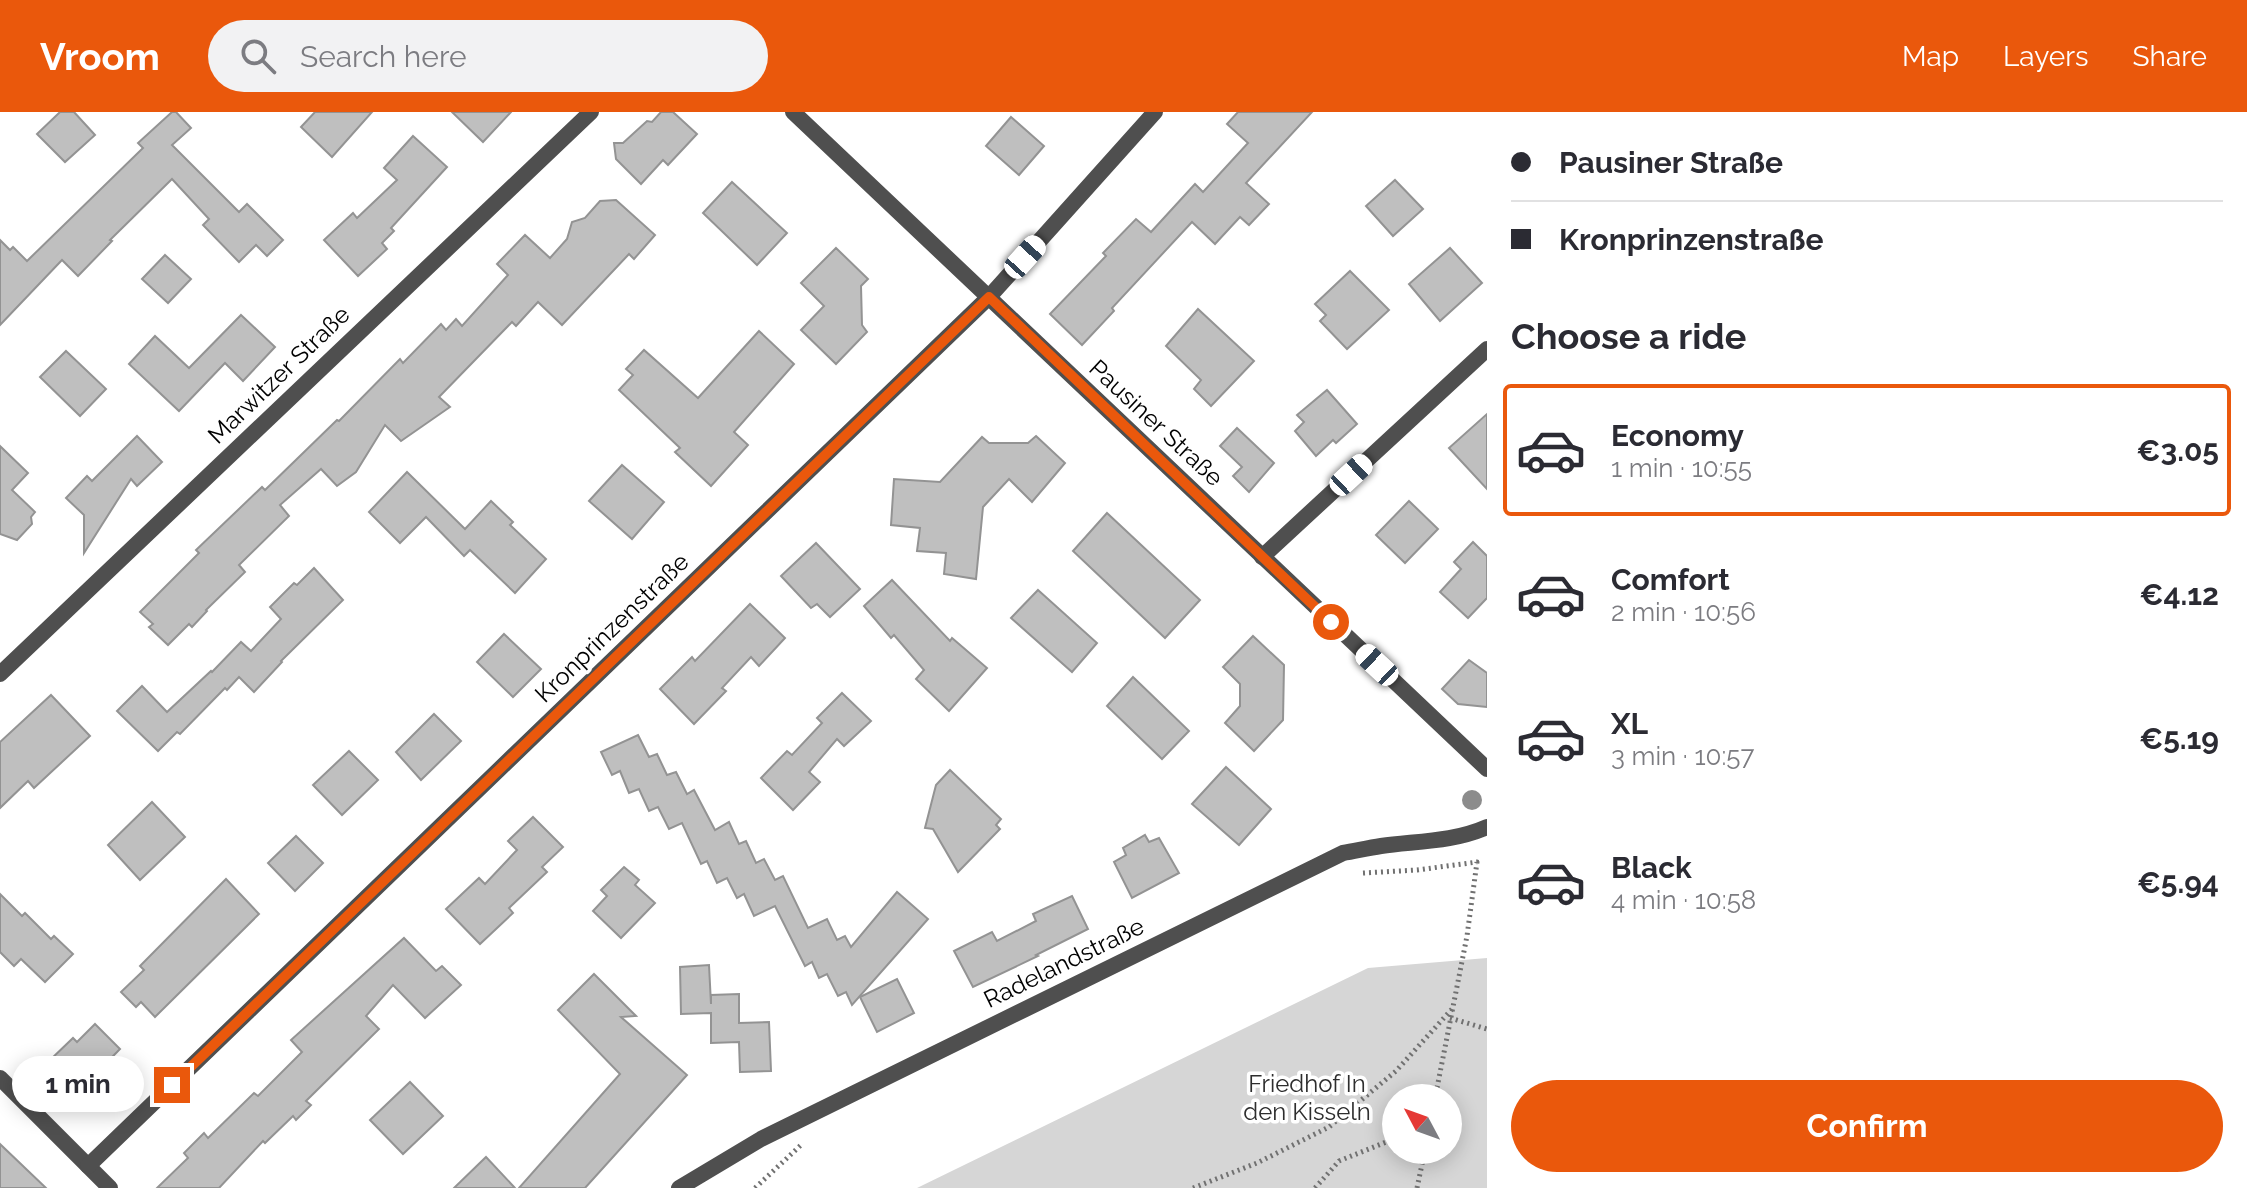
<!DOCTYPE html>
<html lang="en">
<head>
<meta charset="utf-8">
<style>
  :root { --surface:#fff; --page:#f2f2f3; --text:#2b2b33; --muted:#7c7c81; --line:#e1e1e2; --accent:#ea580c }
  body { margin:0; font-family:Raleway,sans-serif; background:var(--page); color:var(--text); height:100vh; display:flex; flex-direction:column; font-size:30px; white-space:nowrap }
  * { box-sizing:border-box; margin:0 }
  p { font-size:26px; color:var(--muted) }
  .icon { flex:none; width:44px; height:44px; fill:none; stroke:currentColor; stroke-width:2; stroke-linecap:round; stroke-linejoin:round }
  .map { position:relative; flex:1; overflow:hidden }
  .drawer { display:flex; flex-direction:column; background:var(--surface); width:760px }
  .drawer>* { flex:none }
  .top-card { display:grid; align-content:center; height:176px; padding:0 24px; background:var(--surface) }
  .needle { width:52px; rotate:311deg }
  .controls { position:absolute; left:1382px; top:972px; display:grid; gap:16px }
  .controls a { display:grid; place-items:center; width:80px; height:80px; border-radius:50%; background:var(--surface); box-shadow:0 4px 20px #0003; font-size:40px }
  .end { position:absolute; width:36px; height:36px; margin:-18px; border:10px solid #ea580c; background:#fff; box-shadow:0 0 0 4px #fff }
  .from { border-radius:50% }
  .bubble { position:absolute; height:56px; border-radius:28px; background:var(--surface); box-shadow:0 4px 20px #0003; font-size:26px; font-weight:700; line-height:56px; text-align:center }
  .car { position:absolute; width:24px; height:48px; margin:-24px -12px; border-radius:10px; box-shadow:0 0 6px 2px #0007; background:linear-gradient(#fff 24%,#345 0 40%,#fff 0 76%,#345 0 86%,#fff 0) }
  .top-card b { display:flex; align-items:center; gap:28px; height:76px; font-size:30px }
  .top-card b+b { border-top:2px solid var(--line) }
  .top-card i { width:20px; height:20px; background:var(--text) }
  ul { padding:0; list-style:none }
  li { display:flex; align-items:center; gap:24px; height:132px; margin:0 16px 12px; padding:0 8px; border:4px solid transparent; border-radius:8px }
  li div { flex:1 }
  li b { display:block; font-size:30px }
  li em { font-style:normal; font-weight:700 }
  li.on { border-color:var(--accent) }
  li>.icon { width:72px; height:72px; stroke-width:1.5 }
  h2 { padding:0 24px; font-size:36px; line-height:96px }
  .action { display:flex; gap:16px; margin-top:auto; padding:16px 24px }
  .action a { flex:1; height:92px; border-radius:48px; background:var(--accent); color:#fff; font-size:32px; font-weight:700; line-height:92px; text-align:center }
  header { display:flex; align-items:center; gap:48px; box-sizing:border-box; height:112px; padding:0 40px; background:var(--accent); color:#fff }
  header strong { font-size:38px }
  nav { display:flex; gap:44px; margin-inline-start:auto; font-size:28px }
  .search { width:560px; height:72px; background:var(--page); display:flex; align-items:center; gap:20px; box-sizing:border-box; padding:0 28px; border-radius:44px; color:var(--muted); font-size:30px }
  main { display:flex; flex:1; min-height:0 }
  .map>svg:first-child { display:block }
  .green { fill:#d6d6d6; fill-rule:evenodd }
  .building { fill:#bfbfbf; stroke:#939393; stroke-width:2 }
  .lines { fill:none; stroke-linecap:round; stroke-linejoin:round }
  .path { stroke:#717171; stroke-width:5; stroke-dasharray:2 4; stroke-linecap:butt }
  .minor { stroke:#4f4f4f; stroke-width:16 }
  .tertiary { stroke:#4f4f4f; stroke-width:16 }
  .tree { fill:#8c8c8c }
  .route { stroke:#ea580c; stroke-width:10 }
  .labels { text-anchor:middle; stroke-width:7; stroke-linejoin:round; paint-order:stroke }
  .street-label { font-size:24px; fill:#000; stroke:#fff }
  .park-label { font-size:24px; fill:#2d2d2d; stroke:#fff }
</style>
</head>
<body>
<header>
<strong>Vroom</strong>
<div class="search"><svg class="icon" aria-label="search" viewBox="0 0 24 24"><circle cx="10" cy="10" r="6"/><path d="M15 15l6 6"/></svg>Search here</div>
<nav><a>Map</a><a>Layers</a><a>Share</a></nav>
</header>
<main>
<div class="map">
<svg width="1487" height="1076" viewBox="0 0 1487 1076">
  <rect width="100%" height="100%" fill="#fff"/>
  <path class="green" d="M 1487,846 L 1487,1076 L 917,1076 L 1368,856 ZM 1396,986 L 1448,986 L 1448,1038 L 1396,1038 Z"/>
  <g class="building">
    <polygon points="60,0 74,0 95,23 65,50 37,22"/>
    <polygon points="172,0 176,0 191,16 172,33 239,100 247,92 283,128 267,144 256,133 239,150 203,113 209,107 172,67 110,128 112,129 78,164 62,148 0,213 0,128 10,138 13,135 27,149 143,36 138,31"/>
    <polygon points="315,0 372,0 332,45 301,15"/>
    <polygon points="452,0 511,0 483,30"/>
    <polygon points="661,0 673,0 697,22 668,53 663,48 641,72 616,47 614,31 623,31 647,9 652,10"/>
    <polygon points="1238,0 1312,0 1246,71 1269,92 1249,113 1240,105 1215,132 1192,110 1112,196 1114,199 1082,233 1050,202 1106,144 1103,141 1136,107 1151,120 1195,72 1203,80 1248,31 1227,12"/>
    <polygon points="1011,5 1044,34 1019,63 986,34"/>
    <polygon points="413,24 447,55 391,116 394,119 382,131 387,137 358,164 324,128 353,101 357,106 397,68 384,56"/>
    <polygon points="1395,68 1423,97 1393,124 1366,94"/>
    <polygon points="732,70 787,121 757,153 703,101"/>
    <polygon points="616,88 655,123 634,147 629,142 562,213 538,190 516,214 512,210 439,285 450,295 401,329 385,313 356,360 337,374 321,357 280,393 289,404 239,453 245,460 206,498 207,499 192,515 189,512 168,533 149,515 153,512 140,500 199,441 196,438 262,375 265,378 337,308 339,309 400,247 403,251 441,212 446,218 456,207 462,214 508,163 497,152 525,123 550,146 567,127 572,110 585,106 600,89"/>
    <polygon points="836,136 868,167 861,174 862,213 867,220 836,252 801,218 824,194 801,171"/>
    <polygon points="1450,136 1482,171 1440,209 1409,172"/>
    <polygon points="165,143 191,167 168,191 142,167"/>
    <polygon points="1350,159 1389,198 1347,237 1320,209 1326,203 1315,192"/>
    <polygon points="1198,197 1254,249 1211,294 1194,277 1201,268 1166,234"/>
    <polygon points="241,203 275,235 243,269 225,251 179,299 129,252 155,224 189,256"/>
    <polygon points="759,219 794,252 734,320 748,333 711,374 675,340 680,336 619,278 633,263 626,257 644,238 698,286"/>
    <polygon points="66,239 106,277 80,304 40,265"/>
    <polygon points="1327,278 1357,312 1336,331 1333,328 1316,344 1295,319 1304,310 1297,303"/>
    <polygon points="1487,302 1487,377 1449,336"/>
    <polygon points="1237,316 1274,351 1249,380 1233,364 1242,355 1220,334"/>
    <polygon points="137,324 162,350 137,374 131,367 84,441 84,403 66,386 87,364 92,369"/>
    <polygon points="1036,324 1065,351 1032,390 1009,367 983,395 976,467 944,462 946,441 917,439 920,416 891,413 894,367 940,370 982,325 989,331 1028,331"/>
    <polygon points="0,334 28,361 12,378 35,400 31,405 32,412 17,428 0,422"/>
    <polygon points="622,353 664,390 632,427 589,389"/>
    <polygon points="407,360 465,417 491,389 513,410 510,413 546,447 515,481 470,438 464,444 426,405 400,431 369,400"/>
    <polygon points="1409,389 1438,417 1405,451 1376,423"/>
    <polygon points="1107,401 1200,488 1165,526 1073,439"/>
    <polygon points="1473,430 1487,444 1487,486 1468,506 1440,480 1461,457 1454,450"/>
    <polygon points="816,431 860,477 830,505 817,492 811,496 781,464"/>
    <polygon points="314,456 343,488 281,549 282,550 254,580 239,565 227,578 225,576 180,622 177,620 158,639 117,599 142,574 167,600 211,559 212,560 241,530 251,539 281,507 270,495 294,471 297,473"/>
    <polygon points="892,468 950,529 952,526 987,556 949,599 916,567 924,558 894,523 891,526 864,494"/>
    <polygon points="1038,478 1097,531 1072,560 1011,506"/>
    <polygon points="750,492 785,526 759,554 751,545 722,576 726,579 694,612 660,577 692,545 695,549"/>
    <polygon points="504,522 541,557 513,585 477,550"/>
    <polygon points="1253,524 1284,553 1283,608 1254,639 1225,611 1240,594 1240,572 1223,555"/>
    <polygon points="1469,548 1487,561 1487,595 1458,592 1442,577"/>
    <polygon points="1133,565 1189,619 1162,647 1107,594"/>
    <polygon points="842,581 871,609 844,634 837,627 809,660 820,670 793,698 761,666 787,639 792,643 822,611 817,606"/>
    <polygon points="51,583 90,624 34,676 28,669 0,696 0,630"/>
    <polygon points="434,602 461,629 421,668 396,640"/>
    <polygon points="638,623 649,645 657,642 667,663 676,660 687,682 694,678 715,718 729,710 739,732 746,729 756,751 764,747 775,768 783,764 808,816 827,807 837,828 845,824 851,835 897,780 928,807 852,893 846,880 838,884 827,862 819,866 812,850 805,854 775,794 754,804 744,782 737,786 727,766 717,771 707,749 701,752 682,711 669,717 658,695 649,699 639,677 629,681 620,659 612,663 601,640"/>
    <polygon points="349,639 378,668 342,703 313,673"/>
    <polygon points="1226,655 1271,697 1239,733 1192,692"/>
    <polygon points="950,658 1001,707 996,713 1000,717 958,760 933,717 925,716 936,673"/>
    <polygon points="152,690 185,725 140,768 108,733"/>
    <polygon points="533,705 563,735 542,755 547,760 509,796 513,801 480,832 446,797 479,766 485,772 517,738 508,729"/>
    <polygon points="1145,723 1149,730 1159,726 1179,761 1132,786 1114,750 1126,743 1123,736"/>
    <polygon points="296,724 323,751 295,779 268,751"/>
    <polygon points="624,755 639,768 635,773 655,791 621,826 593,799 607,784 601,778"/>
    <polygon points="226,767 259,802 155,905 141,890 136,895 121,880 144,858 140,854"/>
    <polygon points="0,782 22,804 25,801 51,827 54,824 73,842 45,870 21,847 14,854 0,840"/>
    <polygon points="1072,784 1088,817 1036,843 1038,844 973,875 954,839 992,820 997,829 1036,809 1033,802"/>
    <polygon points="404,826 436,859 442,854 461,873 425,906 393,873 366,904 379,917 306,989 311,993 296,1008 293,1004 265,1031 263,1029 219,1076 157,1076 188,1046 184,1041 204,1021 208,1026 254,981 258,984 302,940 291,928"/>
    <polygon points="709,853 711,892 711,883 739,882 739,911 769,910 771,959 740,960 739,930 711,931 711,901 681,902 680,855"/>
    <polygon points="594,862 636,904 621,905 687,963 585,1076 519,1076 620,962 558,898"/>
    <polygon points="897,867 914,901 877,920 860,885"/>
    <polygon points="95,912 120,937 82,976 68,961 64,965 49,949 73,926 77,930"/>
    <polygon points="410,970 443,1004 403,1042 370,1008"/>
    <polygon points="0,1032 46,1076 0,1076"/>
    <polygon points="486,1045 515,1076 454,1076"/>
  </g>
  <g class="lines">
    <g class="path">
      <polyline points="1363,761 1417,758 1477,750 1467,824 1435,986"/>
      <polyline points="1450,906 1487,917"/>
      <polyline points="755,1076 801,1033"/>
      <polyline points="1193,1076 1257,1051 1329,1015 1396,959 1452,897"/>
      <polyline points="1315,1076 1339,1049 1396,1026"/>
      <polyline points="1417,1076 1425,1038"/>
    </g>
    <g class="minor">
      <polyline points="793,0 1487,657"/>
      <polyline points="1262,445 1487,237"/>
      <polyline points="0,562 591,0"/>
      <polyline points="0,966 110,1076"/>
      <polyline points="88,1054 989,185 1155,0"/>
    </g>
    <path class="tertiary" d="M 679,1076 L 761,1027 L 1343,741 C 1355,739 1368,736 1381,734 C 1417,729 1453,730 1487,715"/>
  </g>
  <circle class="tree" cx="1472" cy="688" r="10"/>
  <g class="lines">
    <polyline class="route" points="172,973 989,185 1331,510"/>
  </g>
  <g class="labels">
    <g class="street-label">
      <text transform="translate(279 263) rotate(-44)" y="8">Marwitzer Straße</text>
      <text transform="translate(1156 311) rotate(43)" y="8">Pausiner Straße</text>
      <text transform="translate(612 516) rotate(-44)" y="8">Kronprinzenstraße</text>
      <text transform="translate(1064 851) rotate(-26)" y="8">Radelandstraße</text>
    </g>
    <g class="park-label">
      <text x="1307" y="980">Friedhof In<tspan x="1307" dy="28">den Kisseln</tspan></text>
    </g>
  </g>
</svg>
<div class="controls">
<a><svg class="needle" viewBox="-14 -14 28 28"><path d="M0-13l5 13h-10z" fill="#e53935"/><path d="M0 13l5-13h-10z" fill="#7c7c81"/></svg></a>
</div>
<i class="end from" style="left:1331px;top:510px"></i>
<i class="end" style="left:172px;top:973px"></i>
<div class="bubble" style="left:12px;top:944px;width:132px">1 min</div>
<i class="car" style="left:1025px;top:145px;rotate:42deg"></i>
<i class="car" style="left:1351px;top:363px;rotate:47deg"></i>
<i class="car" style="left:1377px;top:553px;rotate:313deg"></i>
</div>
<section class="drawer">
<div class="top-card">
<b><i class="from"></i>Pausiner Straße</b>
<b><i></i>Kronprinzenstraße</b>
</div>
<h2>Choose a ride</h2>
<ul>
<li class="on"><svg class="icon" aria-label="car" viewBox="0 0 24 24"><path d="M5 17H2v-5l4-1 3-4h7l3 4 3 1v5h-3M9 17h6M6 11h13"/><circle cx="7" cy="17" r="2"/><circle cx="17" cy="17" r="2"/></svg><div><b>Economy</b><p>1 min · 10:55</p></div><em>€3.05</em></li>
<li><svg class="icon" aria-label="car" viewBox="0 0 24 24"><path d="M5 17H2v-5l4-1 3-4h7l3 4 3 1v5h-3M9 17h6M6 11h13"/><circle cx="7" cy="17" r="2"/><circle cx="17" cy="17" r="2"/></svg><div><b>Comfort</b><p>2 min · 10:56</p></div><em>€4.12</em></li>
<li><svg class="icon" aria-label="car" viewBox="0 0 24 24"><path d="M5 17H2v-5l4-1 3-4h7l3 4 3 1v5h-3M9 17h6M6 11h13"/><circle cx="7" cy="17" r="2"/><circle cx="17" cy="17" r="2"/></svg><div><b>XL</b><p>3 min · 10:57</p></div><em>€5.19</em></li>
<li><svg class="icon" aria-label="car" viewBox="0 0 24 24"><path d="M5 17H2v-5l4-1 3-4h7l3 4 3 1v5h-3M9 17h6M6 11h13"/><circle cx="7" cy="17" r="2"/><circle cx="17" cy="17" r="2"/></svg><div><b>Black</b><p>4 min · 10:58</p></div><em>€5.94</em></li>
</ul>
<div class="action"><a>Confirm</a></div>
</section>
</main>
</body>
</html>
